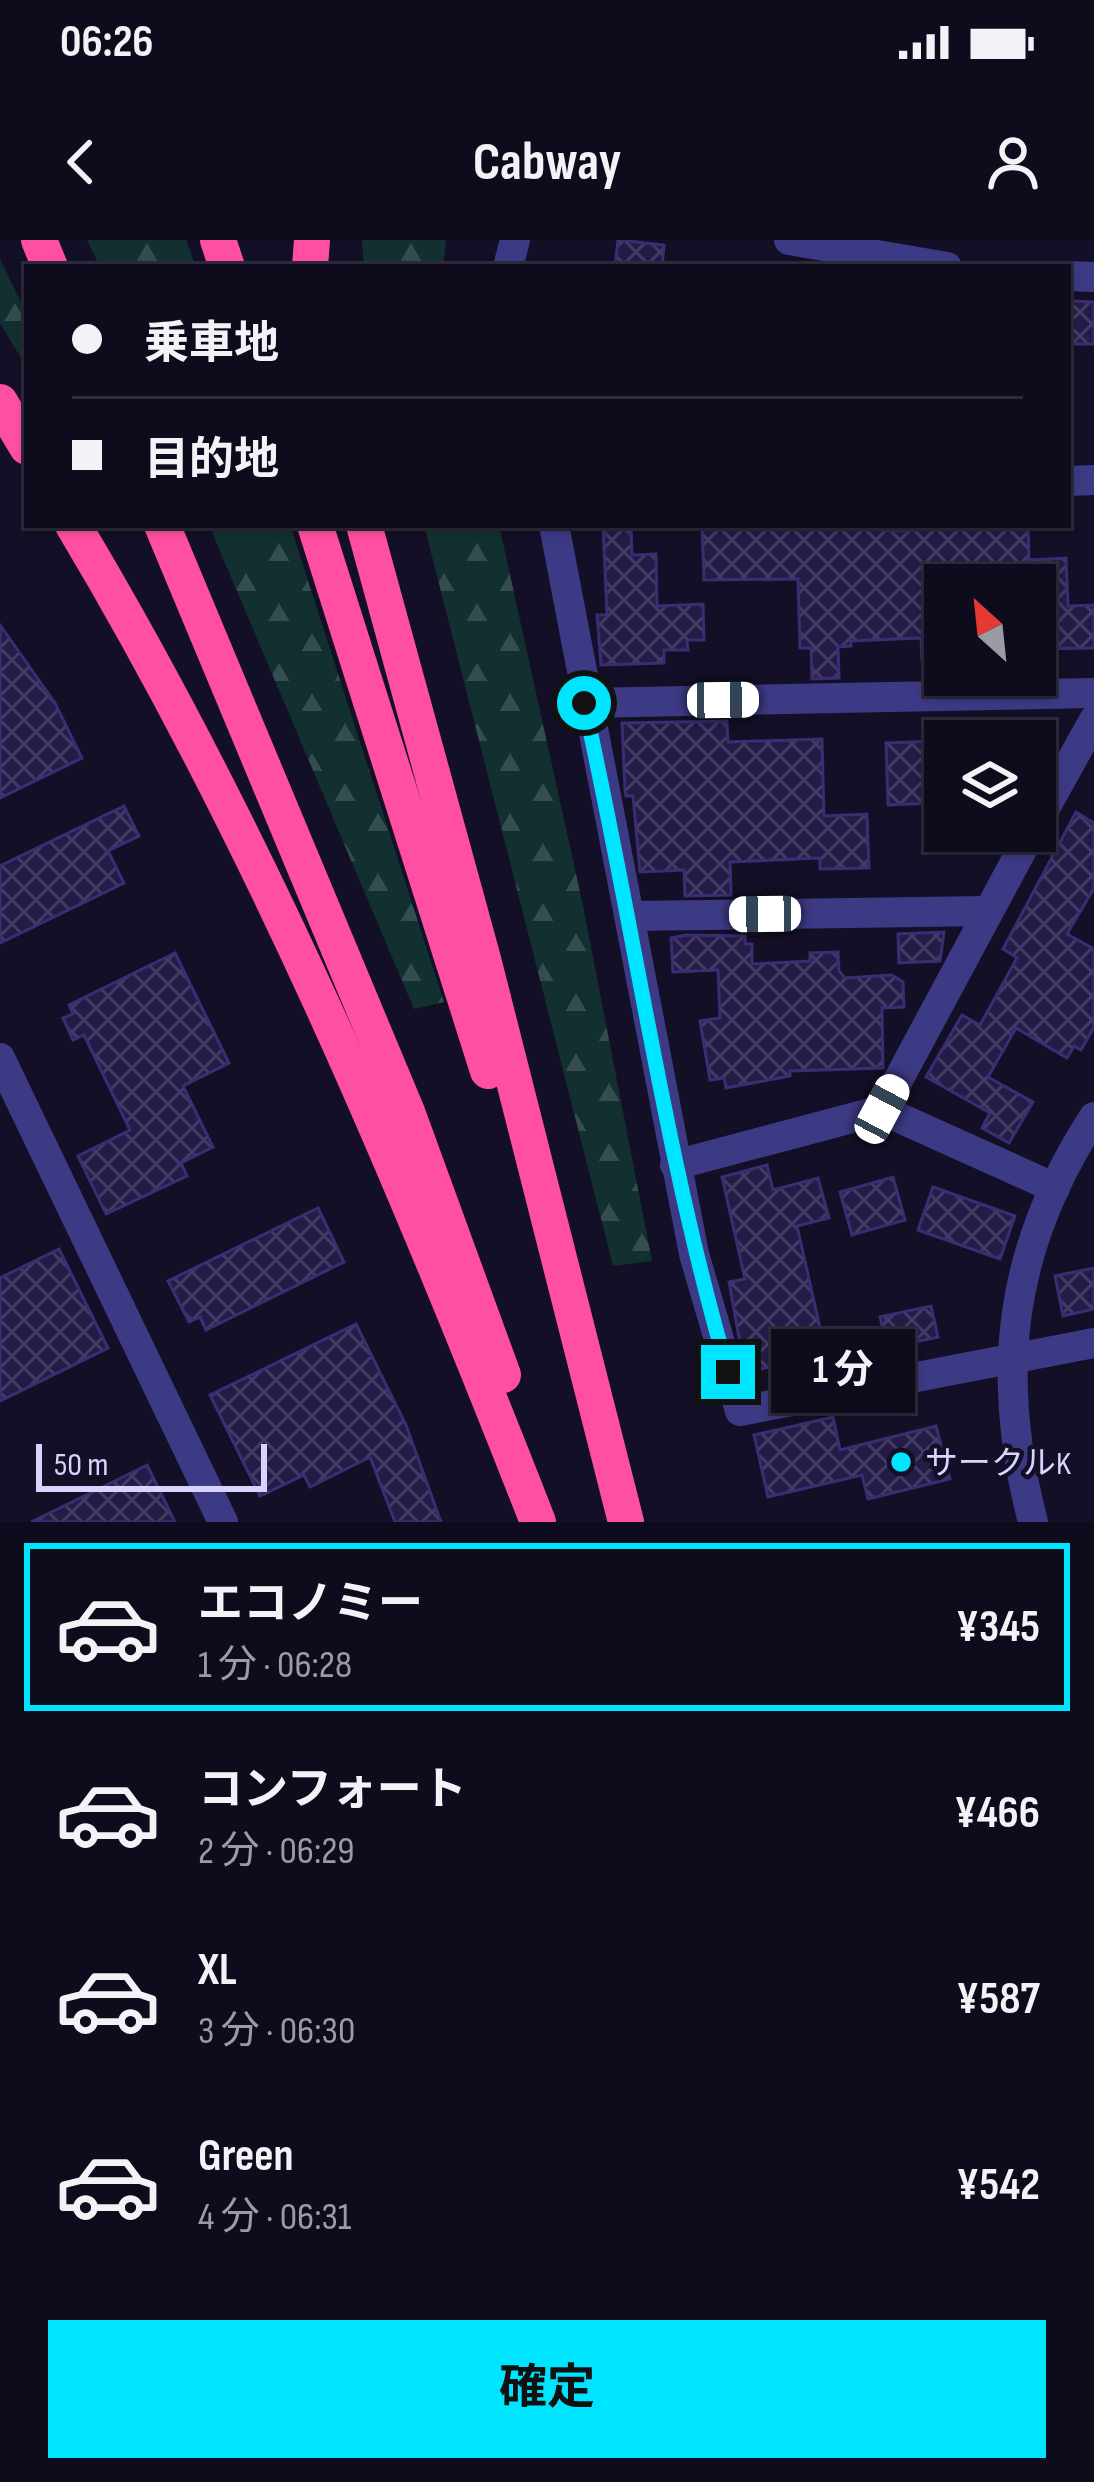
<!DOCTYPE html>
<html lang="ja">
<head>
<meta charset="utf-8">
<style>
  :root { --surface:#0e0b1c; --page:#1c1929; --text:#f1f3f6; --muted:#9b9ba3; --line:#2e2b3b; --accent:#00e5ff }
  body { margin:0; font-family:"Sofia Sans Condensed","Noto Sans JP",sans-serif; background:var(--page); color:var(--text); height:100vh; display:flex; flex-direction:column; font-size:45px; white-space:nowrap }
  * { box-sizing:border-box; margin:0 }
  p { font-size:39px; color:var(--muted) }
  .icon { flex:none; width:66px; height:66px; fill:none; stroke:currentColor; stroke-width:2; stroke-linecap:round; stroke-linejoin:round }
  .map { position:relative; height:1282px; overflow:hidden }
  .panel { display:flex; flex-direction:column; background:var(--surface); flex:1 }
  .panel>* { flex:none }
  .top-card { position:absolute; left:24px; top:24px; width:1047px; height:264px; border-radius:0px; box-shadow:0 3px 9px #0004,0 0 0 3px var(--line); display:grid; align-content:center; height:264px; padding:0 48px; background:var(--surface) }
  .needle { width:78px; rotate:333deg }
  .tools { position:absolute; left:924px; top:324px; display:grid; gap:24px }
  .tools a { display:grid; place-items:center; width:132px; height:132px; border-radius:0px; background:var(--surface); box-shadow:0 3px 9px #0004,0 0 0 3px var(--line); font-size:60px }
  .scale { position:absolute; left:36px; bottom:30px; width:231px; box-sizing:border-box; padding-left:12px; border:6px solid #d9d4ff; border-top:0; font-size:33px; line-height:42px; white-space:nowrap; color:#d9d4ff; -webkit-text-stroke:9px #130f26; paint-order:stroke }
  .end { position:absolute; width:54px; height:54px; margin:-27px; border:15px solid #00e5ff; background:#111; box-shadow:0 0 0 6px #111 }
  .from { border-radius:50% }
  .bubble { position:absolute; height:84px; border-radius:0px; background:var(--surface); box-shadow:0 3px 9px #0004,0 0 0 3px var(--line); font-size:39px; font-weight:700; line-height:84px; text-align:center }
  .car { position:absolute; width:36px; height:72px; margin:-36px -18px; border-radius:15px; box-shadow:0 0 9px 3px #0007; background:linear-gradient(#fff 24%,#345 0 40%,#fff 0 76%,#345 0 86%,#fff 0) }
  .top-card b { display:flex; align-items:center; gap:42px; height:114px; font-size:45px }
  .top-card b+b { border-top:3px solid var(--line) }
  .top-card i { width:30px; height:30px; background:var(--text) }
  ul { padding:21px 0 0; list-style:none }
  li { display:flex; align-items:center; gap:36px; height:168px; margin:0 24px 18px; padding:0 24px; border:6px solid transparent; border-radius:0px }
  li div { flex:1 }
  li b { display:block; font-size:45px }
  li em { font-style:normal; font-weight:700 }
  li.active { border-color:var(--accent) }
  li>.icon { width:108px; height:108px; stroke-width:1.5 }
  .action { display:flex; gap:24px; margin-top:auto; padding:24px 48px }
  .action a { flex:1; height:138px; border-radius:0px; background:var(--accent); color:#111; font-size:48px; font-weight:700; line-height:138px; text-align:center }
  .status { display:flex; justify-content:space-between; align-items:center; height:84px; padding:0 60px; background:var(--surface); direction:ltr }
  .status svg { height:33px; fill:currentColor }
  header { display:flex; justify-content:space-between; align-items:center; height:156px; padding:0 48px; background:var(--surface); font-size:54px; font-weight:700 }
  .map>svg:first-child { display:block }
  .forest { fill:url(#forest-firs) }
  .building { fill:url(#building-cross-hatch); stroke:#3b2d73; stroke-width:3 }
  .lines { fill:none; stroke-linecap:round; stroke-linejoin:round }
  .minor { stroke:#3d3a85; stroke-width:30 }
  .tertiary { stroke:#3d3a85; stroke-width:30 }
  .motorway { stroke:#ff4fa3; stroke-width:36 }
  .route { stroke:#00e5ff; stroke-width:15 }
  .poi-dot { fill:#00e5ff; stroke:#130f26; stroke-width:4.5 }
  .labels { text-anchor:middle; stroke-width:9; stroke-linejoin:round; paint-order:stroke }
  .poi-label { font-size:33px; fill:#d9d4ff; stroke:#130f26; text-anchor:start }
</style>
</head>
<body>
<div class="status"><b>06:26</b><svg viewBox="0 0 49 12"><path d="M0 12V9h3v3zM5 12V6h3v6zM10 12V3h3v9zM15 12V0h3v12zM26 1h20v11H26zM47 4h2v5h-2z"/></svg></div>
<header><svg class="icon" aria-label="back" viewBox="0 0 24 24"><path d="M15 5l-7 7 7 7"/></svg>Cabway<svg class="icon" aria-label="person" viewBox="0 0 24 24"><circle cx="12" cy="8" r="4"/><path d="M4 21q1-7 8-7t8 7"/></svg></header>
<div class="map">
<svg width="1094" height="1282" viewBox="0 0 1094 1282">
  <defs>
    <pattern id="forest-firs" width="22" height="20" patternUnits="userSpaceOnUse" patternTransform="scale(3)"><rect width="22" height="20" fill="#12302f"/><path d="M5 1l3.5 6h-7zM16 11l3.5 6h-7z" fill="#344d4e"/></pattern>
    <pattern id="building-cross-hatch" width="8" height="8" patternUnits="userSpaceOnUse" patternTransform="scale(3)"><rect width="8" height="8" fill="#241b47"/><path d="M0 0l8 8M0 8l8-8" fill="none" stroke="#433b63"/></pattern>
  </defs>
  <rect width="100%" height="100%" fill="#130f26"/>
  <g class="forest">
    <polygon points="87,0 186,0 196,27 100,27"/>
    <polygon points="362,0 446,0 443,27 364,27"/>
    <polygon points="0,19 27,75 27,128 0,83"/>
    <polygon points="209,285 290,285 444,762 414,769"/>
    <polygon points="424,285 499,285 582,661 652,1021 613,1026"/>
  </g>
  <g class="building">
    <polygon points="618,0 664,5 662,27 615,27"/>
    <polygon points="1068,61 1094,62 1094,104 1068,104"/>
    <polygon points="603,285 631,285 632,315 656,314 657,366 703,364 704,400 687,400 688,410 664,410 664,423 601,425 597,375 607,375"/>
    <polygon points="883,285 883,291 1028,286 1029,320 1066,318 1068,366 1094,365 1094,408 1035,409 1035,345 945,345 945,420 922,421 921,398 851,401 851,406 838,407 839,438 812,439 811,408 800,408 798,339 704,340 702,286"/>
    <polygon points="0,385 55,463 82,518 0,558"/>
    <polygon points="727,481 728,502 822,499 824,576 867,574 869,628 820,629 820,618 730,622 731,655 685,656 684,630 640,632 633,556 626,556 625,550 622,483"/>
    <polygon points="934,501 936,563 888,565 886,503"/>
    <polygon points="124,566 139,596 108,611 124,643 0,703 0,626"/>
    <polygon points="1076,572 1094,583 1094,648 1067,694 1094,709 1094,787 1081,810 1074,806 1067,818 1016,788 988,837 1033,862 1009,903 982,888 990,873 926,837 962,775 980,785 1017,718 1003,709"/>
    <polygon points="944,692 940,721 899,723 898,694"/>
    <polygon points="686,695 745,696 745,704 752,704 752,724 810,721 810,713 838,712 839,731 845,738 892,735 903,742 904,767 882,768 883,828 790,831 790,836 726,848 724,838 710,840 700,781 720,778 718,730 673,732 671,698"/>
    <polygon points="175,713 229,823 183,846 213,907 181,923 187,936 106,974 78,916 130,890 84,795 73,800 63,778 73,774 69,765"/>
    <polygon points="767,925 773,950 818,938 829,978 797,986 828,1123 772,1134 770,1127 749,1131 740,1103 729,1042 745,1039 722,937"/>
    <polygon points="893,937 905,980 852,995 840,952"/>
    <polygon points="933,947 1015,976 1000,1019 918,990"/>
    <polygon points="318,968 344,1022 206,1090 200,1077 189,1082 168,1041"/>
    <polygon points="59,1009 108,1108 0,1161 0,1038"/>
    <polygon points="1094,1028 1094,1069 1063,1076 1055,1036"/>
    <polygon points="931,1066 938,1097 887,1108 880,1077"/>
    <polygon points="356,1084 406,1185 441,1282 395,1282 370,1217 310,1247 304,1235 260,1256 210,1155"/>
    <polygon points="833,1177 840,1210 936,1186 950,1239 868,1259 862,1235 768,1257 754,1195"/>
    <polygon points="147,1225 175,1282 31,1282 129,1234"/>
  </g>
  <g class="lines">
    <g class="minor">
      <polyline points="789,0 947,27"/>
      <polyline points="508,27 515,0"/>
      <polyline points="1068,36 1094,37"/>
      <polyline points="1068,241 1094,240"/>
      <polyline points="554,285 694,1014 740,1171 1094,1103"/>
      <polyline points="584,463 1094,453"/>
      <polyline points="1035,586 1094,480"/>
      <polyline points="631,676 988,671"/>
      <polyline points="0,818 223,1282"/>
      <polyline points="882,870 1032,591"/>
      <polyline points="675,925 882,870 1055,948"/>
    </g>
    <path class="tertiary" d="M 1033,1282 C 994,1133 1009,1007 1094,877"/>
    <g class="motorway">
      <polyline points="39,0 50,27"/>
      <polyline points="218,0 227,27"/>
      <polyline points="310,27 312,0"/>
      <polyline points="0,162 27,207"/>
      <path d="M 73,285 C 261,599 405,942 538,1282"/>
      <polyline points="162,285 407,872 503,1135"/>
      <polyline points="315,285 488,831"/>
      <polyline points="364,285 483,719 626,1282"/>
    </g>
  </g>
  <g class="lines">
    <path class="route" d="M 584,463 C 634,685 664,913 728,1132"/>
  </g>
  <circle class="poi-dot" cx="901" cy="1222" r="12"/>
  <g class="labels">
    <g class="poi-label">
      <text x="925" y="1234">サークルK</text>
    </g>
  </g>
</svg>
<div class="tools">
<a><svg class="needle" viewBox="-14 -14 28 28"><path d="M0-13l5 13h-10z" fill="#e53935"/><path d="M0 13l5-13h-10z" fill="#9b9ba3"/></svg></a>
<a><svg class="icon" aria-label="layers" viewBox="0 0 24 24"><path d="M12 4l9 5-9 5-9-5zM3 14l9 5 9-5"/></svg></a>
</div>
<div class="scale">50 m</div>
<i class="end from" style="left:584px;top:463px"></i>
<i class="end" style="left:728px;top:1132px"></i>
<div class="bubble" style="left:771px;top:1089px;width:144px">1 分</div>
<i class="car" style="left:723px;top:460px;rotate:89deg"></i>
<i class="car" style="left:765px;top:674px;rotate:269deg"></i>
<i class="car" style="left:882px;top:869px;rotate:28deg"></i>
<div class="top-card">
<b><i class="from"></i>乗車地</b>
<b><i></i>目的地</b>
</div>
</div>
<section class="panel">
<ul>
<li class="active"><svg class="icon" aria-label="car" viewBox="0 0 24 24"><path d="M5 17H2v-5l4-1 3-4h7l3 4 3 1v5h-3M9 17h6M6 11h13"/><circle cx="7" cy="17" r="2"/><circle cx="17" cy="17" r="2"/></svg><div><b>エコノミー</b><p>1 分 · 06:28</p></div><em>¥345</em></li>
<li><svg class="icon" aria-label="car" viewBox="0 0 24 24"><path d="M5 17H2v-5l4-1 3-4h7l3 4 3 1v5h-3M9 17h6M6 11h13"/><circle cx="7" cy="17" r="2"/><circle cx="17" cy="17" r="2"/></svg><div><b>コンフォート</b><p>2 分 · 06:29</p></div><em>¥466</em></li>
<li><svg class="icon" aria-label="car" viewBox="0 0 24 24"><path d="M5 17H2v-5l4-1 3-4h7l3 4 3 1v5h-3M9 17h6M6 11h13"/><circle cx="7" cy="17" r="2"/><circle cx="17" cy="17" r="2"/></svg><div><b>XL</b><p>3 分 · 06:30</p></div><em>¥587</em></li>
<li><svg class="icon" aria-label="car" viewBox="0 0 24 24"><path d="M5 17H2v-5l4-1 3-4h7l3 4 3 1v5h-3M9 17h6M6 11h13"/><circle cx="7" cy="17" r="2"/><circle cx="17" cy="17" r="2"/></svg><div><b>Green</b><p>4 分 · 06:31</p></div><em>¥542</em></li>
</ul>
<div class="action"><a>確定</a></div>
</section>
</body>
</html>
